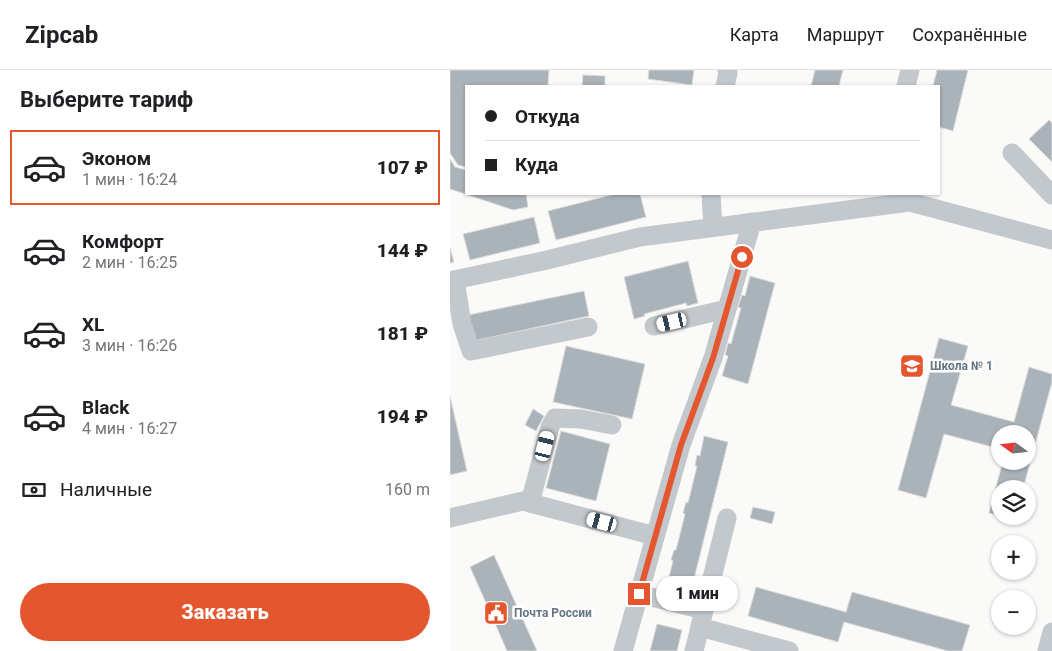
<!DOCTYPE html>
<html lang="ru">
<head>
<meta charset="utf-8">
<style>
  :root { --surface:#fff; --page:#f6f6f6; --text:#202124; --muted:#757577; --line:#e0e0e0; --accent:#e4572e }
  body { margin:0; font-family:Roboto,sans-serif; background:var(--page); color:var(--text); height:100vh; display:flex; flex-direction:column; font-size:19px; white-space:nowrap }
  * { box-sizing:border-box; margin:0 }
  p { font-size:16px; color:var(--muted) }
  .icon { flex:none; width:28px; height:28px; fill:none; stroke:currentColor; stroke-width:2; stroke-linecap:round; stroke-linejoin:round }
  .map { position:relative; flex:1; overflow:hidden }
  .drawer { display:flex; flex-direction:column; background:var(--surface); width:450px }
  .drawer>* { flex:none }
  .top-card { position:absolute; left:15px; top:15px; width:475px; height:110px; border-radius:0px; box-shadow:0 1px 4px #0004; display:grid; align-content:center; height:110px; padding:0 20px; background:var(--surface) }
  .needle { width:32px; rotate:285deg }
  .buttons { position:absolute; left:541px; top:355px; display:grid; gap:10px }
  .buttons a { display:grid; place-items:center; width:45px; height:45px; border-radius:50%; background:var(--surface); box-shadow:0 1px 4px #0004; font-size:25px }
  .end { position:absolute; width:22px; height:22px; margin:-11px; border:6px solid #e4572e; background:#fff; box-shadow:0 0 0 2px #fff }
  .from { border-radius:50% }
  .bubble { position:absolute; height:35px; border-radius:18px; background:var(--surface); box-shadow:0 1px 4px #0004; font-size:16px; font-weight:800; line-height:35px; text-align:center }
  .car { position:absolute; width:15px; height:30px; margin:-15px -8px; border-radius:6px; box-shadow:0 0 4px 1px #0007; background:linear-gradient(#fff 24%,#345 0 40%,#fff 0 76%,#345 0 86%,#fff 0) }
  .top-card b { display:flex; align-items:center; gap:18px; height:48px; font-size:19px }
  .top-card b+b { border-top:1px solid var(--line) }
  .top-card i { width:12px; height:12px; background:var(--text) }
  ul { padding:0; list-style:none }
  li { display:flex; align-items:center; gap:15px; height:75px; margin:0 10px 8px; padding:0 10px; border:2px solid transparent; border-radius:0px }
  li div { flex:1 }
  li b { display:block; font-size:19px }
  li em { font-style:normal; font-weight:800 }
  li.on { border-color:var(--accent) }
  li>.icon { width:45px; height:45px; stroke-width:1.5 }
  h2 { padding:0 20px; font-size:22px; line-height:60px }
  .pay { display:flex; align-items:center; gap:12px; height:55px; padding:0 20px; font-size:19px }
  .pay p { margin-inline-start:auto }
  .cta { display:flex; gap:10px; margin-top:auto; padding:10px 20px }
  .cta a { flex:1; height:58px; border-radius:30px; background:var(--accent); color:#fff; font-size:20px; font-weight:800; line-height:58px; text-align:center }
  header { display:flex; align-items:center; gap:30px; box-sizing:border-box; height:70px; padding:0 25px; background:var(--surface); border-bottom:1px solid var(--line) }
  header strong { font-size:24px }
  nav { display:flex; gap:28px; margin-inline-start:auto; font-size:18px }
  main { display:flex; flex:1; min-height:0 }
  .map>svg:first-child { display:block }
  .building { fill:#aab3b9; stroke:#dcdcda }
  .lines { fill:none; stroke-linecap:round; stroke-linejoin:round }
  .minor { stroke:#c3c8cc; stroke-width:19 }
  .route { stroke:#e4572e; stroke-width:6 }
  .labels { text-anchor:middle; stroke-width:5; stroke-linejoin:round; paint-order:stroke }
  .poi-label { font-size:12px; font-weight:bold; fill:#657683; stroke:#fff; text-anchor:start }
</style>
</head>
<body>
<header>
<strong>Zipcab</strong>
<nav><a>Карта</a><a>Маршрут</a><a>Сохранённые</a></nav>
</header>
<main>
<section class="drawer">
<h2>Выберите тариф</h2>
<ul>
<li class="on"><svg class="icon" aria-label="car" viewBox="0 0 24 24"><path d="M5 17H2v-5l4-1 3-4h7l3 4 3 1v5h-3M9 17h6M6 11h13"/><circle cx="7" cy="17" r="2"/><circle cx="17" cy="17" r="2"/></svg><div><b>Эконом</b><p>1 мин · 16:24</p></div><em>107 ₽</em></li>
<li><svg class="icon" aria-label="car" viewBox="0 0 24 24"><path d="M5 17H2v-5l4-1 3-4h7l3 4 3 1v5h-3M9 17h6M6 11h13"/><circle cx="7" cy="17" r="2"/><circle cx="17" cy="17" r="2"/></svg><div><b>Комфорт</b><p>2 мин · 16:25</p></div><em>144 ₽</em></li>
<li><svg class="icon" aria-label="car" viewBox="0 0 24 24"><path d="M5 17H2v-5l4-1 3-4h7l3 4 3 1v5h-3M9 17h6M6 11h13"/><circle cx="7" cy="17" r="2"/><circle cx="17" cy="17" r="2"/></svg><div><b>XL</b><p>3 мин · 16:26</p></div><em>181 ₽</em></li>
<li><svg class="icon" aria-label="car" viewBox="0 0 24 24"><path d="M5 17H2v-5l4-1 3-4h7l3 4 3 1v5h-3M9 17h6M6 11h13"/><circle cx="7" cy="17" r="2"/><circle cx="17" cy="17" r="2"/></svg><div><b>Black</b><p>4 мин · 16:27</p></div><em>194 ₽</em></li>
</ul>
<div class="pay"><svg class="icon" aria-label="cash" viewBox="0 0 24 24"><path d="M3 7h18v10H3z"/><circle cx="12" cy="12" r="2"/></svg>Наличные<p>160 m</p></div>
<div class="cta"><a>Заказать</a></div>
</section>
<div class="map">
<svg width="602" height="581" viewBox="0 0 602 581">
  <rect width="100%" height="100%" fill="#fafaf8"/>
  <g class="building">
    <polygon points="0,0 99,0 98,16 16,16 16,97 8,95 0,83"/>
    <polygon points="199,0 244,0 242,15 198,9"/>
    <polygon points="365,0 393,0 389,16 361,16"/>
    <polygon points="487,0 518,0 503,61 489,57 489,16 483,16"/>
    <polygon points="133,5 155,6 155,16 132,16"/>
    <polygon points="599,50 602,53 602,92 579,69"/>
    <polygon points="0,89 5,97 16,100 16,124 76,124 78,137 63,140 0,119"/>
    <polygon points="165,124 190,124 196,147 106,170 98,141"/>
    <polygon points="84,147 90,173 20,190 13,164"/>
    <polygon points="0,178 4,192 0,193"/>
    <polygon points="238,191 248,233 237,236 236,233 194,244 195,246 184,249 174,207"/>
    <polygon points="300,206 325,213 298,314 272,306 278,286 275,285 278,273 281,274 291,238 288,237 292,225 295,226"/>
    <polygon points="134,221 139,246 23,271 18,245"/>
    <polygon points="489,268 518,276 501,335 564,352 579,297 602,304 602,312 573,419 550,419 550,446 539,443 553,391 578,391 578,364 550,364 550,379 494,364 476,428 448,420"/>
    <polygon points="116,276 195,294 182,349 103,332"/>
    <polygon points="0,326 17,401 0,405"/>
    <polygon points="83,339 94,346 86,361 75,355"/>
    <polygon points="111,361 160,374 146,431 96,418"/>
    <polygon points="254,366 278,372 242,517 218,511 223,491 221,490 224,480 226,480 235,444 233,443 236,432 238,433 247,396 245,396 246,390 247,385 250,386"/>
    <polygon points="303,437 325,442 322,454 300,448"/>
    <polygon points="44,485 87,581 57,581 44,551 20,497"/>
    <polygon points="306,517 396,542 402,522 520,555 512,581 498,581 394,552 388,572 298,546"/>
    <polygon points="207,554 232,560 227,581 200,581"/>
  </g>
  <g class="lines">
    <g class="minor">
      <polyline points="275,16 278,3 277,0"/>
      <polyline points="456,16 460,0"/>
      <polyline points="562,83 602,125"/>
      <polyline points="261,124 263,157"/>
      <polyline points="5,210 12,254 21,281 138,257"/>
      <polyline points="0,211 97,190 190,167 460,132 602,170"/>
      <polyline points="204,256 277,239"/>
      <polyline points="80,433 100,357 105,348 131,349 162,355"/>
      <polyline points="0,448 73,431 205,466"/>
      <polyline points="189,524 231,375 263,288 302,152"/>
      <polyline points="254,540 277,448"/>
      <polyline points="173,581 189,524 254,540 250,557 339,581"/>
      <polyline points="244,581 250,557"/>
      <polyline points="597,581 602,562"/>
    </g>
  </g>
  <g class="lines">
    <polyline class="route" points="189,524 231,375 263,288 292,187"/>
  </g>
  <defs>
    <symbol id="school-square" viewBox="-11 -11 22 22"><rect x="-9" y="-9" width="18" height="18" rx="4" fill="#e4572e" stroke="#fff"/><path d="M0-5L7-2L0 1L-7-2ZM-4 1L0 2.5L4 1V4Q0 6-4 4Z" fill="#fff"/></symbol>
    <symbol id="civic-square" viewBox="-11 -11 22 22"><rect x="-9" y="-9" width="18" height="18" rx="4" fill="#e4572e" stroke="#fff"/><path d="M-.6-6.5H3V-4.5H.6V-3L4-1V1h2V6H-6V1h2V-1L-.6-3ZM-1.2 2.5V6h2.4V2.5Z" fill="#fff"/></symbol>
  </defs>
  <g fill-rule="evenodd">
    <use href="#school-square" x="448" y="282" width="28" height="28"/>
    <use href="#civic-square" x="32" y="529" width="28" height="28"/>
  </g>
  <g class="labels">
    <g class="poi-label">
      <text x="480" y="300">Школа № 1</text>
      <text x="64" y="547">Почта России</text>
    </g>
  </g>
</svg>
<div class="buttons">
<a><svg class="needle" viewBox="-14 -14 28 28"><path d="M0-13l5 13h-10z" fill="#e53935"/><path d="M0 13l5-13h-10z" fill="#757577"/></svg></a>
<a><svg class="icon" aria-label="layers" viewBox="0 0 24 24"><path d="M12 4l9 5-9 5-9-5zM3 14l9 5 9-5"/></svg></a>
<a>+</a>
<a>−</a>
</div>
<i class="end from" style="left:292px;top:187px"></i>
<i class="end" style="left:189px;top:524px"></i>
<div class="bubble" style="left:206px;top:506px;width:82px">1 мин</div>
<i class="car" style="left:222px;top:252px;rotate:257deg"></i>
<i class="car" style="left:95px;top:376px;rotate:14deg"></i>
<i class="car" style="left:152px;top:452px;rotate:285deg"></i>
<div class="top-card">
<b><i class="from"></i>Откуда</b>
<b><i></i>Куда</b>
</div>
</div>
</main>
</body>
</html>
